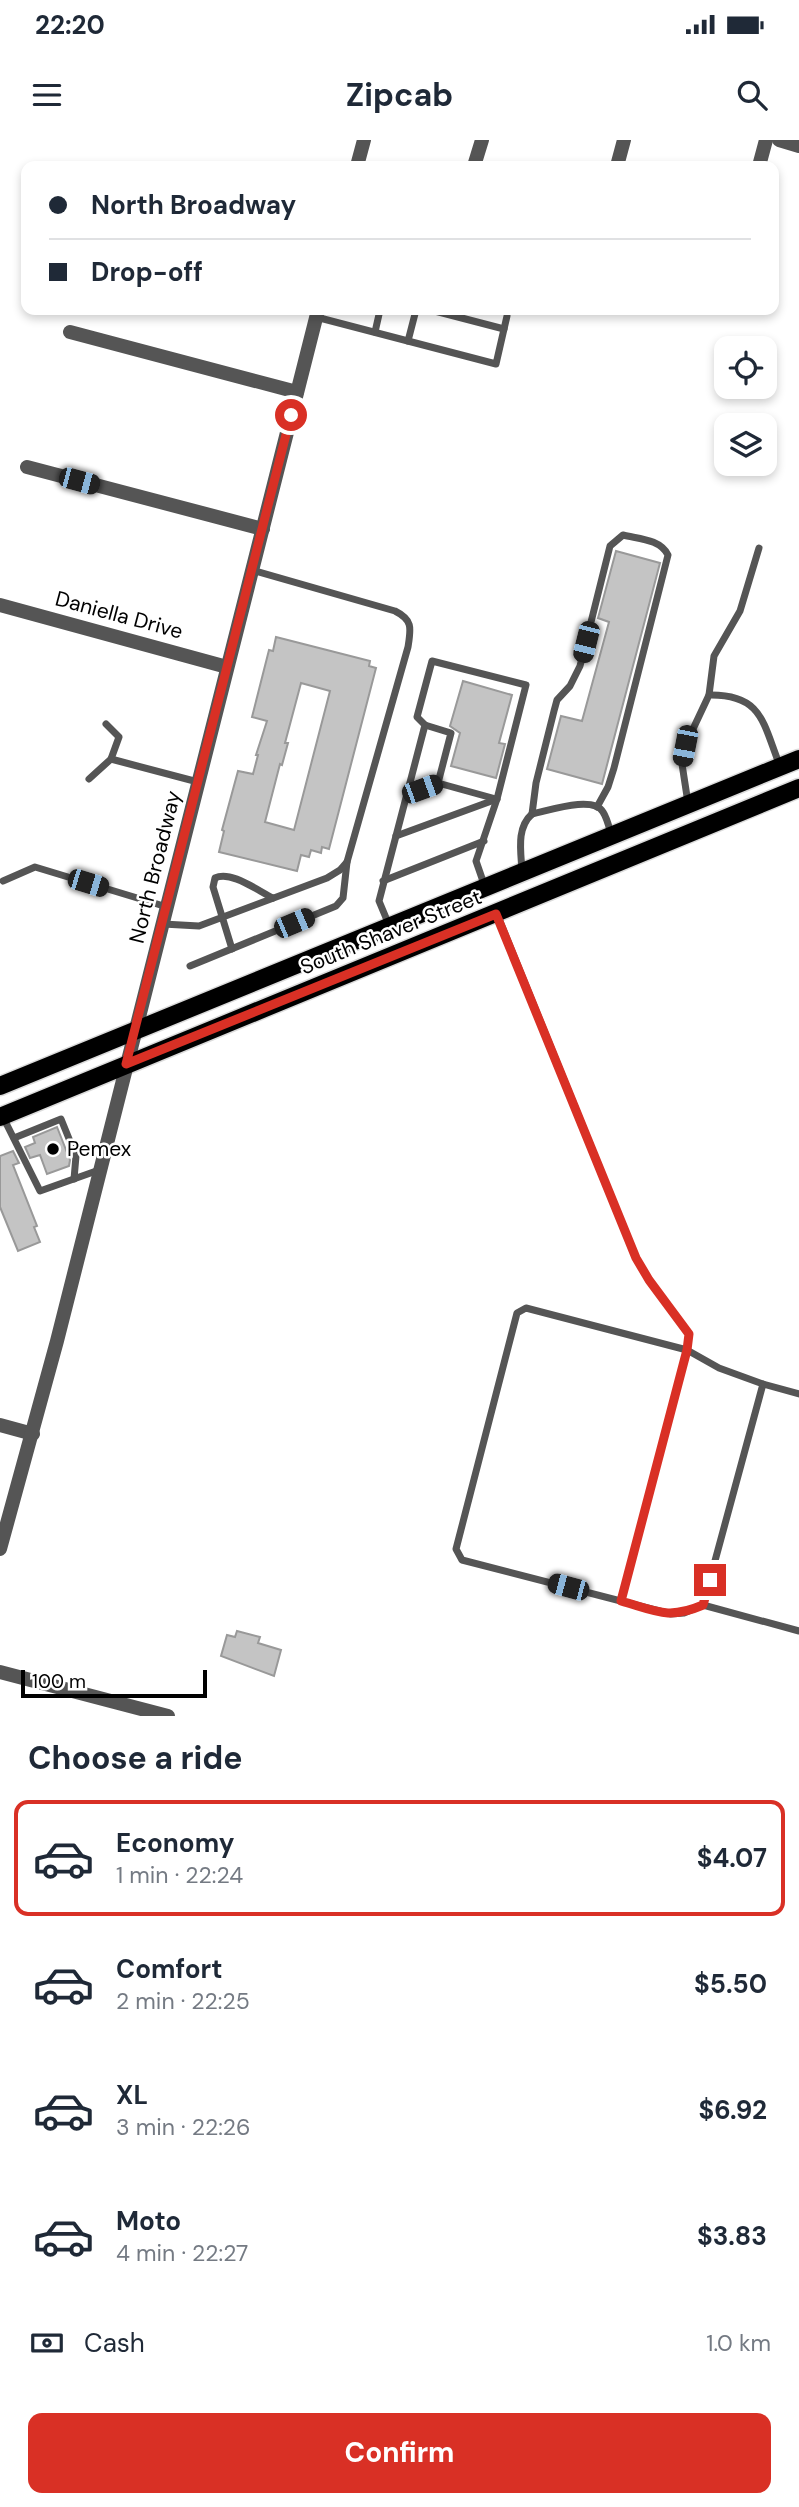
<!DOCTYPE html>
<html lang="en">
<head>
<meta charset="utf-8">
<style>
  :root { --surface:#fff; --page:#f2f2f3; --text:#1f2937; --muted:#747a83; --line:#e0e1e3; --accent:#d93025 }
  body { margin:0; font-family:"DM Sans",sans-serif; background:var(--page); color:var(--text); height:100vh; display:flex; flex-direction:column; font-size:26px; white-space:nowrap }
  * { box-sizing:border-box; margin:0 }
  p { font-size:23px; color:var(--muted) }
  .icon { flex:none; width:38px; height:38px; fill:none; stroke:currentColor; stroke-width:2; stroke-linecap:round; stroke-linejoin:round }
  .map { position:relative; height:1576px; overflow:hidden }
  .drawer { display:flex; flex-direction:column; background:var(--surface); flex:1 }
  .drawer>* { flex:none }
  .top-card { position:absolute; left:21px; top:21px; width:758px; height:154px; border-radius:14px; box-shadow:0 4px 10px #0003; display:grid; align-content:center; height:154px; padding:0 28px; background:var(--surface) }
  .fabs { position:absolute; left:714px; top:196px; display:grid; gap:14px }
  .fabs a { display:grid; place-items:center; width:63px; height:63px; border-radius:14px; background:var(--surface); box-shadow:0 4px 10px #0003; font-size:35px }
  .scale { position:absolute; left:21px; bottom:18px; width:186px; box-sizing:border-box; padding-left:7px; border:4px solid #000; border-top:0; font-size:19px; line-height:24px; white-space:nowrap; color:#000; -webkit-text-stroke:5px #fff; paint-order:stroke }
  .end { position:absolute; width:32px; height:32px; margin:-16px; border:9px solid #d93025; background:#fff; box-shadow:0 0 0 4px #fff }
  .from { border-radius:50% }
  .car { position:absolute; width:21px; height:42px; margin:-21px -10px; border-radius:9px; box-shadow:0 0 5px 2px #0007; background:linear-gradient(#222 24%,#8ab4d8 0 40%,#222 0 76%,#8ab4d8 0 86%,#222 0) }
  .top-card b { display:flex; align-items:center; gap:24px; height:66px; font-size:26px }
  .top-card b+b { border-top:2px solid var(--line) }
  .top-card i { width:18px; height:18px; background:var(--text) }
  ul { padding:0; list-style:none }
  li { display:flex; align-items:center; gap:21px; height:116px; margin:0 14px 10px; padding:0 14px; border:4px solid transparent; border-radius:14px }
  li div { flex:1 }
  li b { display:block; font-size:26px }
  li em { font-style:normal; font-weight:700 }
  li.current { border-color:var(--accent) }
  li>.icon { width:63px; height:63px; stroke-width:1.5 }
  h2 { padding:0 28px; font-size:32px; line-height:84px }
  .pay { display:flex; align-items:center; gap:18px; height:77px; padding:0 28px; font-size:26px }
  .pay p { margin-inline-start:auto }
  .action { display:flex; gap:14px; margin-top:auto; padding:14px 28px }
  .action a { flex:1; height:80px; border-radius:14px; background:var(--accent); color:#fff; font-size:28px; font-weight:700; line-height:80px; text-align:center }
  .status { display:flex; justify-content:space-between; align-items:center; height:49px; padding:0 35px; background:var(--surface); direction:ltr }
  .status svg { height:19px; fill:currentColor }
  header { display:flex; justify-content:space-between; align-items:center; height:91px; padding:0 28px; background:var(--surface); font-size:32px; font-weight:700 }
  .map>svg:first-child { display:block }
  .building { fill:#c4c4c4; stroke:#999; stroke-width:2; fill-rule:evenodd }
  .lines { fill:none; stroke-linecap:round; stroke-linejoin:round }
  .primary-casing { stroke:#dbdbdb; stroke-width:21 }
  .service { stroke:#555; stroke-width:7 }
  .minor { stroke:#555; stroke-width:14 }
  .tertiary { stroke:#555; stroke-width:14 }
  .primary { stroke:#000; stroke-width:18 }
  .route { stroke:#d93025; stroke-width:9 }
  .poi-dot { fill:#000; stroke:#fff; stroke-width:2.5 }
  .labels { text-anchor:middle; stroke-width:5; stroke-linejoin:round; paint-order:stroke }
  .street-label { font-size:21px; fill:#000; stroke:#fff }
  .poi-label { font-size:21px; fill:#000; stroke:#fff; text-anchor:start }
</style>
</head>
<body>
<div class="status"><b>22:20</b><svg viewBox="0 0 49 12"><path d="M0 12V9h3v3zM5 12V6h3v6zM10 12V3h3v9zM15 12V0h3v12zM26 1h20v11H26zM47 4h2v5h-2z"/></svg></div>
<header><svg class="icon" aria-label="menu" viewBox="0 0 24 24"><path d="M4 6h16M4 12h16M4 18h16"/></svg>Zipcab<svg class="icon" aria-label="search" viewBox="0 0 24 24"><circle cx="10" cy="10" r="6"/><path d="M15 15l6 6"/></svg></header>
<div class="map">
<svg width="799" height="1576" viewBox="0 0 799 1576">
  <rect width="100%" height="100%" fill="#fff"/>
  <g class="building">
    <polygon points="616,411 660,423 602,644 547,629 561,576 582,581 609,482 598,478"/>
    <path d="M 276,497 L 370,521 L 369,526 L 376,528 L 329,709 L 322,707 L 321,713 L 311,710 L 309,717 L 301,715 L 297,731 L 219,712 L 224,691 L 222,690 L 238,631 L 253,634 L 258,615 L 256,615 L 267,581 L 252,577 L 269,510 L 273,511 ZM 301,543 L 330,551 L 294,690 L 265,682 L 280,624 L 282,625 L 288,603 L 285,603 Z"/>
    <polygon points="463,541 512,555 499,603 505,604 496,638 451,626 460,593 450,586"/>
    <polygon points="57,987 70,1020 69,1026 47,1034 40,1015 30,1018 25,1007 35,1003 33,997"/>
    <polygon points="13,1011 19,1023 13,1025 37,1086 34,1087 40,1102 18,1111 0,1067 0,1016"/>
    <polygon points="237,1491 260,1497 258,1503 281,1510 274,1536 221,1516 227,1495 235,1497"/>
  </g>
  <g class="lines">
    <defs>
      <g id="primary">
        <polyline points="0,946 799,619"/>
        <polyline points="0,977 799,648"/>
      </g>
    </defs>
    <use href="#primary" class="primary-casing"/>
    <g class="service">
      <polyline points="431,170 504,189"/>
      <polyline points="316,177 496,224 507,176"/>
      <polyline points="375,192 380,170"/>
      <polyline points="408,201 416,170"/>
      <polyline points="709,555 714,516 740,471 759,408"/>
      <polyline points="111,619 198,642"/>
      <polyline points="89,639 111,619 119,597 106,584"/>
      <polyline points="438,643 496,659"/>
      <polyline points="407,654 438,643 451,593 425,585"/>
      <path d="M 688,663 L 682,624 L 685,606 L 709,555 C 763,554 763,584 780,626"/>
      <path d="M 532,674 L 536,643 L 554,571 L 557,560 L 570,546 L 580,526 L 610,406 L 623,395 C 639,399 660,399 668,415 L 614,628 L 608,647 L 597,667"/>
      <polyline points="396,696 497,659"/>
      <path d="M 522,731 C 521,712 516,688 532,674 C 548,671 593,655 603,672 C 607,678 609,687 611,694"/>
      <polyline points="3,741 35,727 167,767"/>
      <polyline points="383,741 484,701"/>
      <polyline points="497,774 636,1118 649,1140 689,1194 687,1210 526,1168 517,1173 456,1409 462,1420 671,1474 684,1473 703,1465 763,1244 719,1228 687,1210 621,1461"/>
      <path d="M 163,784 L 199,786 L 327,738 L 340,730 L 347,722 L 408,507 C 411,488 413,480 395,471 L 252,430"/>
      <polyline points="389,785 379,761 425,585 417,577 432,521 526,545 497,659 476,721 485,747"/>
      <path d="M 232,809 L 213,747 L 215,738 C 231,730 258,751 273,758"/>
      <polyline points="190,826 336,766 343,758 347,722"/>
      <polyline points="3,977 40,1051 99,1030"/>
      <polyline points="14,998 61,979 76,1016 74,1039"/>
      <polyline points="763,1244 799,1254"/>
      <polyline points="703,1465 799,1491"/>
    </g>
    <g class="minor">
      <polyline points="779,0 799,6"/>
      <polyline points="474,26 482,0"/>
      <polyline points="617,26 624,0"/>
      <polyline points="759,26 766,0"/>
      <polyline points="70,192 297,252"/>
      <polyline points="27,327 263,389"/>
      <polyline points="0,465 227,527"/>
      <polyline points="0,1285 33,1294"/>
    </g>
    <g class="tertiary">
      <polyline points="357,26 364,0"/>
      <polyline points="0,1409 57,1201 318,170"/>
      <polyline points="0,1532 168,1576"/>
    </g>
    <use href="#primary" class="primary"/>
  </g>
  <g class="lines">
    <path class="route" d="M 291,275 L 126,924 L 496,774 L 636,1118 L 649,1140 L 689,1194 L 687,1210 L 621,1461 C 656,1471 668,1480 703,1465 L 710,1440"/>
  </g>
  <circle class="poi-dot" cx="53" cy="1009" r="7"/>
  <g class="labels">
    <g class="street-label">
      <text transform="translate(119 475) rotate(15)" y="7">Daniella Drive</text>
      <text transform="translate(155 727) rotate(-76)" y="7">North Broadway</text>
      <text transform="translate(391 792) rotate(-22)" y="7">South Shaver Street</text>
    </g>
    <g class="poi-label">
      <text x="67" y="1016">Pemex</text>
    </g>
  </g>
</svg>
<div class="fabs">
<a><svg class="icon" aria-label="locate" viewBox="0 0 24 24"><circle cx="12" cy="12" r="6"/><path d="M12 2v4M12 18v4M2 12h4M18 12h4"/></svg></a>
<a><svg class="icon" aria-label="layers" viewBox="0 0 24 24"><path d="M12 4l9 5-9 5-9-5zM3 14l9 5 9-5"/></svg></a>
</div>
<div class="scale">100 m</div>
<i class="end from" style="left:291px;top:275px"></i>
<i class="end" style="left:710px;top:1440px"></i>
<i class="car" style="left:79px;top:341px;rotate:105deg"></i>
<i class="car" style="left:586px;top:502px;rotate:194deg"></i>
<i class="car" style="left:685px;top:606px;rotate:191deg"></i>
<i class="car" style="left:422px;top:649px;rotate:70deg"></i>
<i class="car" style="left:88px;top:743px;rotate:107deg"></i>
<i class="car" style="left:294px;top:783px;rotate:67deg"></i>
<i class="car" style="left:568px;top:1447px;rotate:285deg"></i>
<div class="top-card">
<b><i class="from"></i>North Broadway</b>
<b><i></i>Drop-off</b>
</div>
</div>
<section class="drawer">
<h2>Choose a ride</h2>
<ul>
<li class="current"><svg class="icon" aria-label="car" viewBox="0 0 24 24"><path d="M5 17H2v-5l4-1 3-4h7l3 4 3 1v5h-3M9 17h6M6 11h13"/><circle cx="7" cy="17" r="2"/><circle cx="17" cy="17" r="2"/></svg><div><b>Economy</b><p>1 min · 22:24</p></div><em>$4.07</em></li>
<li><svg class="icon" aria-label="car" viewBox="0 0 24 24"><path d="M5 17H2v-5l4-1 3-4h7l3 4 3 1v5h-3M9 17h6M6 11h13"/><circle cx="7" cy="17" r="2"/><circle cx="17" cy="17" r="2"/></svg><div><b>Comfort</b><p>2 min · 22:25</p></div><em>$5.50</em></li>
<li><svg class="icon" aria-label="car" viewBox="0 0 24 24"><path d="M5 17H2v-5l4-1 3-4h7l3 4 3 1v5h-3M9 17h6M6 11h13"/><circle cx="7" cy="17" r="2"/><circle cx="17" cy="17" r="2"/></svg><div><b>XL</b><p>3 min · 22:26</p></div><em>$6.92</em></li>
<li><svg class="icon" aria-label="car" viewBox="0 0 24 24"><path d="M5 17H2v-5l4-1 3-4h7l3 4 3 1v5h-3M9 17h6M6 11h13"/><circle cx="7" cy="17" r="2"/><circle cx="17" cy="17" r="2"/></svg><div><b>Moto</b><p>4 min · 22:27</p></div><em>$3.83</em></li>
</ul>
<div class="pay"><svg class="icon" aria-label="cash" viewBox="0 0 24 24"><path d="M3 7h18v10H3z"/><circle cx="12" cy="12" r="2"/></svg>Cash<p>1.0 km</p></div>
<div class="action"><a>Confirm</a></div>
</section>
</body>
</html>
